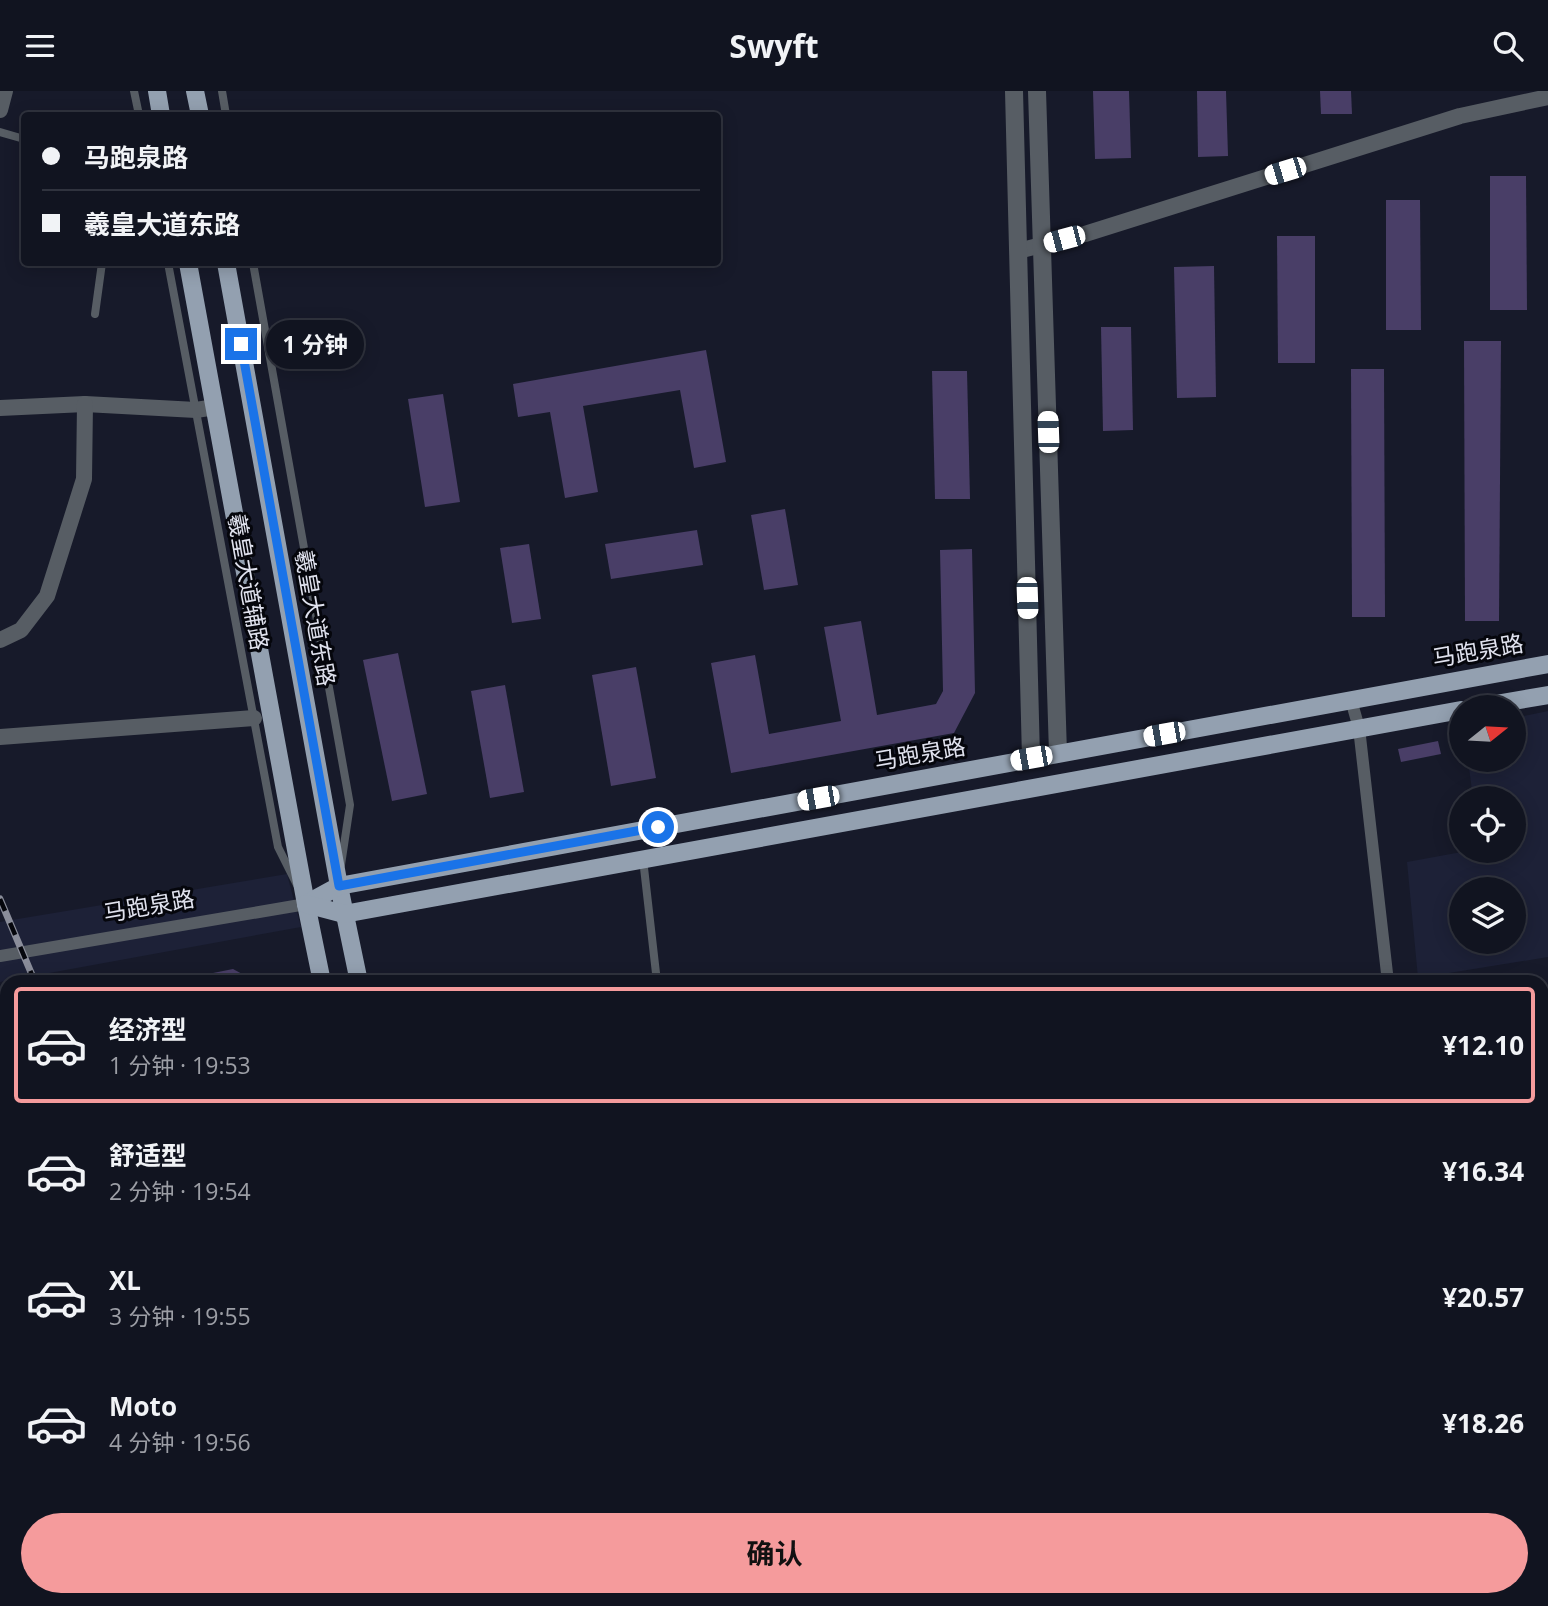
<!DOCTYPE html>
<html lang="zh">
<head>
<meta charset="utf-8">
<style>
  :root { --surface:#111420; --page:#1e212d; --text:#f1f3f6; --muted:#9c9ea5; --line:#30333e; --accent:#f59b9c }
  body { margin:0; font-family:"Open Sans","Noto Sans SC",sans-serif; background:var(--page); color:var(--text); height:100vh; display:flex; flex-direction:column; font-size:26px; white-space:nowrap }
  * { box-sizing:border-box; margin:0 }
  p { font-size:23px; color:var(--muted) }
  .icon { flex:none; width:38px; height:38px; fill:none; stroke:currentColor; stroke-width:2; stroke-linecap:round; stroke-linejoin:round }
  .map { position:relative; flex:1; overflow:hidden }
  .side { position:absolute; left:0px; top:884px; width:1549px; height:632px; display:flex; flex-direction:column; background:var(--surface); border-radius:21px 21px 0 0; box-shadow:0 4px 18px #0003,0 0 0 2px var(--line) }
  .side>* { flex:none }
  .guide { position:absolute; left:21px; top:21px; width:700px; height:154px; border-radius:7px; box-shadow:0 4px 18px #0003,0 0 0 2px var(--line); display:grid; align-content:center; height:154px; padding:0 21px; background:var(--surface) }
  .needle { width:46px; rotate:72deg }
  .controls { position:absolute; left:1449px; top:604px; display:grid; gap:14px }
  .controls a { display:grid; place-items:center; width:77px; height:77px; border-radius:50%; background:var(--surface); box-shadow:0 4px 18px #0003,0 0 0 2px var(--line); font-size:35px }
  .end { position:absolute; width:32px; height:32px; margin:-16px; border:9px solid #1a73e8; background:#fff; box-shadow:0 0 0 4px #fff }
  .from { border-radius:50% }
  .bubble { position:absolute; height:49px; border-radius:24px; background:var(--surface); box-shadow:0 4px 18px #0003,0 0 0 2px var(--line); font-size:23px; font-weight:700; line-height:49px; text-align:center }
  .car { position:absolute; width:21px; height:42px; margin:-21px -10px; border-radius:9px; box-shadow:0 0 5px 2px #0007; background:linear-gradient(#fff 24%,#345 0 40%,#fff 0 76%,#345 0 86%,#fff 0) }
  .guide b { display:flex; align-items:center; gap:24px; height:66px; font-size:26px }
  .guide b+b { border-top:2px solid var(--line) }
  .guide i { width:18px; height:18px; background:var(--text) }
  ul { padding:12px 0 0; list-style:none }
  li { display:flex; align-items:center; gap:21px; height:116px; margin:0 14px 10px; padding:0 7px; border:4px solid transparent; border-radius:7px }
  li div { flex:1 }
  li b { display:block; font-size:26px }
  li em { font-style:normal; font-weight:700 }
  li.current { border-color:var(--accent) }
  li>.icon { width:63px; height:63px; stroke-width:1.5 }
  .primary-button { display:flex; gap:14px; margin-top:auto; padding:14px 21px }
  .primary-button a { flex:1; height:80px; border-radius:42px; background:var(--accent); color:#111; font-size:28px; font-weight:700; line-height:80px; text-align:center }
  header { display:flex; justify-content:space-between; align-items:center; height:91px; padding:0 21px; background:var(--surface); font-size:32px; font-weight:700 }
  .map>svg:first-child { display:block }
  .built { fill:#1d2137; fill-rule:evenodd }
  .green { fill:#3f2d46 }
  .water { fill:#356882; stroke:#688da2; stroke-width:2 }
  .building { fill:#493e67 }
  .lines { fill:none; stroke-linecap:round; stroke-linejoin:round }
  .service { stroke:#575d64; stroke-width:8 }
  .pedestrian { stroke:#575d64; stroke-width:12 }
  .minor { stroke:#575d64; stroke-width:16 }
  .tertiary { stroke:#575d64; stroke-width:18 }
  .primary { stroke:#93a0b0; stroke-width:18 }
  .rail-casing { stroke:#8a8d9a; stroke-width:7 }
  .rail { stroke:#05060c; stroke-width:4.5; stroke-dasharray:13; stroke-linecap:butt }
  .route { stroke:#1a73e8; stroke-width:9 }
  .labels { text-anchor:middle; stroke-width:6; stroke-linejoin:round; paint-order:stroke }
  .street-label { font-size:23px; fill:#e0e2ee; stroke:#05060c }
</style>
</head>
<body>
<header><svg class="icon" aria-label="menu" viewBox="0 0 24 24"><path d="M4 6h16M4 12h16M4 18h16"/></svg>Swyft<svg class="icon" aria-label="search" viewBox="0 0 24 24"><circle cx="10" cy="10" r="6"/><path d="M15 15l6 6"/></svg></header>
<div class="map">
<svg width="1548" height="1515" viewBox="0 0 1548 1515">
  <rect width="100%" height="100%" fill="#171a2a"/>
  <g class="built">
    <path d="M 1548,620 L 1548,866 L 1418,887 L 1407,771 L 1467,760 L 1514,760 L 1514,707 L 1473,707 L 1468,669 L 1514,668 L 1514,627 ZM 1461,798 L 1514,798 L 1514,850 L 1461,850 Z"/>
    <polygon points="287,783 301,836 0,891 0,831"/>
  </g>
  <g class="green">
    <polygon points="1548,898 1548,1359 1542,1360 1542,899"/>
    <polygon points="1239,1509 1240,1515 516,1515 515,1509"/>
  </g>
  <polygon class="water" points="1548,992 1548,1195 1542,1193 1542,996"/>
  <g class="building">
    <polygon points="1093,0 1129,0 1131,67 1095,68"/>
    <polygon points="1197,0 1226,0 1228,65 1198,66"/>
    <polygon points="1320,0 1351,0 1352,23 1321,23"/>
    <polygon points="1490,85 1526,85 1527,219 1490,219"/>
    <polygon points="1386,109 1420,109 1421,239 1386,239"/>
    <polygon points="1277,145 1315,145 1315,272 1278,272"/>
    <polygon points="1214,175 1216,306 1177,307 1174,176"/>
    <polygon points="1101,236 1131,236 1133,339 1103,340"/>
    <polygon points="1464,250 1501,250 1499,530 1465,530"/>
    <polygon points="706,259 726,371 694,377 680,299 583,315 598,401 565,407 550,321 518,326 513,293"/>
    <polygon points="1351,278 1384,278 1385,526 1352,526"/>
    <polygon points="932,280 967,280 970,408 935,408"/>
    <polygon points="443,303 460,411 425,416 408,308"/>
    <polygon points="785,418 798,494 764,499 751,424"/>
    <polygon points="697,439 703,474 611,488 605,453"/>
    <polygon points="529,453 541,528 512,532 500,457"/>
    <polygon points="972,458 975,602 954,642 731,682 711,572 755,564 769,643 841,630 824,536 861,530 877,624 936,613 943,600 940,459"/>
    <polygon points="398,562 427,703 392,710 363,569"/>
    <polygon points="636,576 656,687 611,695 592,584"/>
    <polygon points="505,594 524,701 490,707 471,600"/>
    <polygon points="1438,650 1441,663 1401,671 1398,658"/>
    <polygon points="233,878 257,891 199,891 198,885"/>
  </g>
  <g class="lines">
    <g class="service">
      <polyline points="134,0 139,24"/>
      <polyline points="222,0 226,24"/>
      <polyline points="0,41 24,48"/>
      <polyline points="168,172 278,756 297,794"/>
      <polyline points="253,172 350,714 341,774"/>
      <polyline points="95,223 102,172"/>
      <polyline points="643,768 657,891"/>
    </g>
    <g class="pedestrian">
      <polyline points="1351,609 1359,637 1388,891"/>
      <polyline points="0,865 306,813"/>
    </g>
    <g class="minor">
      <polyline points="0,19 5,0"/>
      <polyline points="1018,160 1085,143 1460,25 1548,6"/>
      <polyline points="0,317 85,313 196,319 215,316"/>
      <polyline points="0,549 21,539 47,505 84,388 85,313"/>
      <polyline points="0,646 254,627"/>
      <polyline points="0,1421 7,1431"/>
      <polyline points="0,1470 7,1466"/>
      <polyline points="61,1508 65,1515"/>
    </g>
    <g class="tertiary">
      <polyline points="1014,0 1031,667"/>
      <polyline points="1037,0 1058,662"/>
    </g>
    <g class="primary">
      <polyline points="157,0 161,24"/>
      <polyline points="195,0 200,24"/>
      <polyline points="188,172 306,813 322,891"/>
      <polyline points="226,172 339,795 359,891"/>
      <polyline points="1478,616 1548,604"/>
      <polyline points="306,813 339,795 1548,573"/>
      <polyline points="306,813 344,823 1461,619"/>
      <polyline points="453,1508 454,1515"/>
      <polyline points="489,1508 491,1515"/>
    </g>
    <defs>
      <g id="rail">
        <polyline points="0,808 35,891"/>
        <polyline points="299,1508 302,1515"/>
      </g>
    </defs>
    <use href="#rail" class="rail-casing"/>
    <use href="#rail" class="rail"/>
  </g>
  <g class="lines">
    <polyline class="route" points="241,253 339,795 658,736"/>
  </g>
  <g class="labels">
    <g class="street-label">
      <text transform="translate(248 491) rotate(80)" y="8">羲皇大道辅路</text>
      <text transform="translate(315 527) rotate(80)" y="8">羲皇大道东路</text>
      <text transform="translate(1478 560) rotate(-10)" y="8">马跑泉路</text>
      <text transform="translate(920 663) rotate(-10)" y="8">马跑泉路</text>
      <text transform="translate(149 815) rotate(-10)" y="8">马跑泉路</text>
    </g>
  </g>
</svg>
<div class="controls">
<a><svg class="needle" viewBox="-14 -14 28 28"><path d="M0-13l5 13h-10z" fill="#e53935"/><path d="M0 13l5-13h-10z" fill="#9c9ea5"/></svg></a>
<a><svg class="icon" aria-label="locate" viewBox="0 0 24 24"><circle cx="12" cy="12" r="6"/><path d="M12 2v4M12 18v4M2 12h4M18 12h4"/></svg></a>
<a><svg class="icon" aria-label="layers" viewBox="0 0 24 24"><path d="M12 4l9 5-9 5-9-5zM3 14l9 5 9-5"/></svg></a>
</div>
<i class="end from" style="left:658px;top:736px"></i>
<i class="end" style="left:241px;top:253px"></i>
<div class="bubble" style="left:266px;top:229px;width:98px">1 分钟</div>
<i class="car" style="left:1285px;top:80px;rotate:253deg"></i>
<i class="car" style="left:1064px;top:148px;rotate:255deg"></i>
<i class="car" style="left:1048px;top:341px;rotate:358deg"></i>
<i class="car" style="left:1027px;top:507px;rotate:178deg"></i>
<i class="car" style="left:1164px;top:643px;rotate:260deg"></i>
<i class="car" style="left:1031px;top:667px;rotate:260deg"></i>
<i class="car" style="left:818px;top:707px;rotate:260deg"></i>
<div class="guide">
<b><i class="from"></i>马跑泉路</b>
<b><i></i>羲皇大道东路</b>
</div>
<section class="side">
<ul>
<li class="current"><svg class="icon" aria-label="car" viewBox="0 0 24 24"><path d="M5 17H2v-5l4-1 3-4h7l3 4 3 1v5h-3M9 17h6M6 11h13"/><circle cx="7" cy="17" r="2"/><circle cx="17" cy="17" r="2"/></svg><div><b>经济型</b><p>1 分钟 · 19:53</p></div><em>¥12.10</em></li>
<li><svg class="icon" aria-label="car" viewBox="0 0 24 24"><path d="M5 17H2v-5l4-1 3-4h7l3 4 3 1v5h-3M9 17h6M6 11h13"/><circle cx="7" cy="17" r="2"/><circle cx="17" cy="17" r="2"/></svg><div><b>舒适型</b><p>2 分钟 · 19:54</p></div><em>¥16.34</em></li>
<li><svg class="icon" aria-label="car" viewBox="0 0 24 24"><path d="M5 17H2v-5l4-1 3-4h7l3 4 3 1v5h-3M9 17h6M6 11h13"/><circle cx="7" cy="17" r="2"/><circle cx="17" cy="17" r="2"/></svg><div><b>XL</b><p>3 分钟 · 19:55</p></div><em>¥20.57</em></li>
<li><svg class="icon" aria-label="car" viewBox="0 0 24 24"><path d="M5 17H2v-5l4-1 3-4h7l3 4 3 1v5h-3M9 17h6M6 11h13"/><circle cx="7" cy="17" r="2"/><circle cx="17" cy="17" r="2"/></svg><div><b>Moto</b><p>4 分钟 · 19:56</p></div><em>¥18.26</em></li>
</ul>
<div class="primary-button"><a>确认</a></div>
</section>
</div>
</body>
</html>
